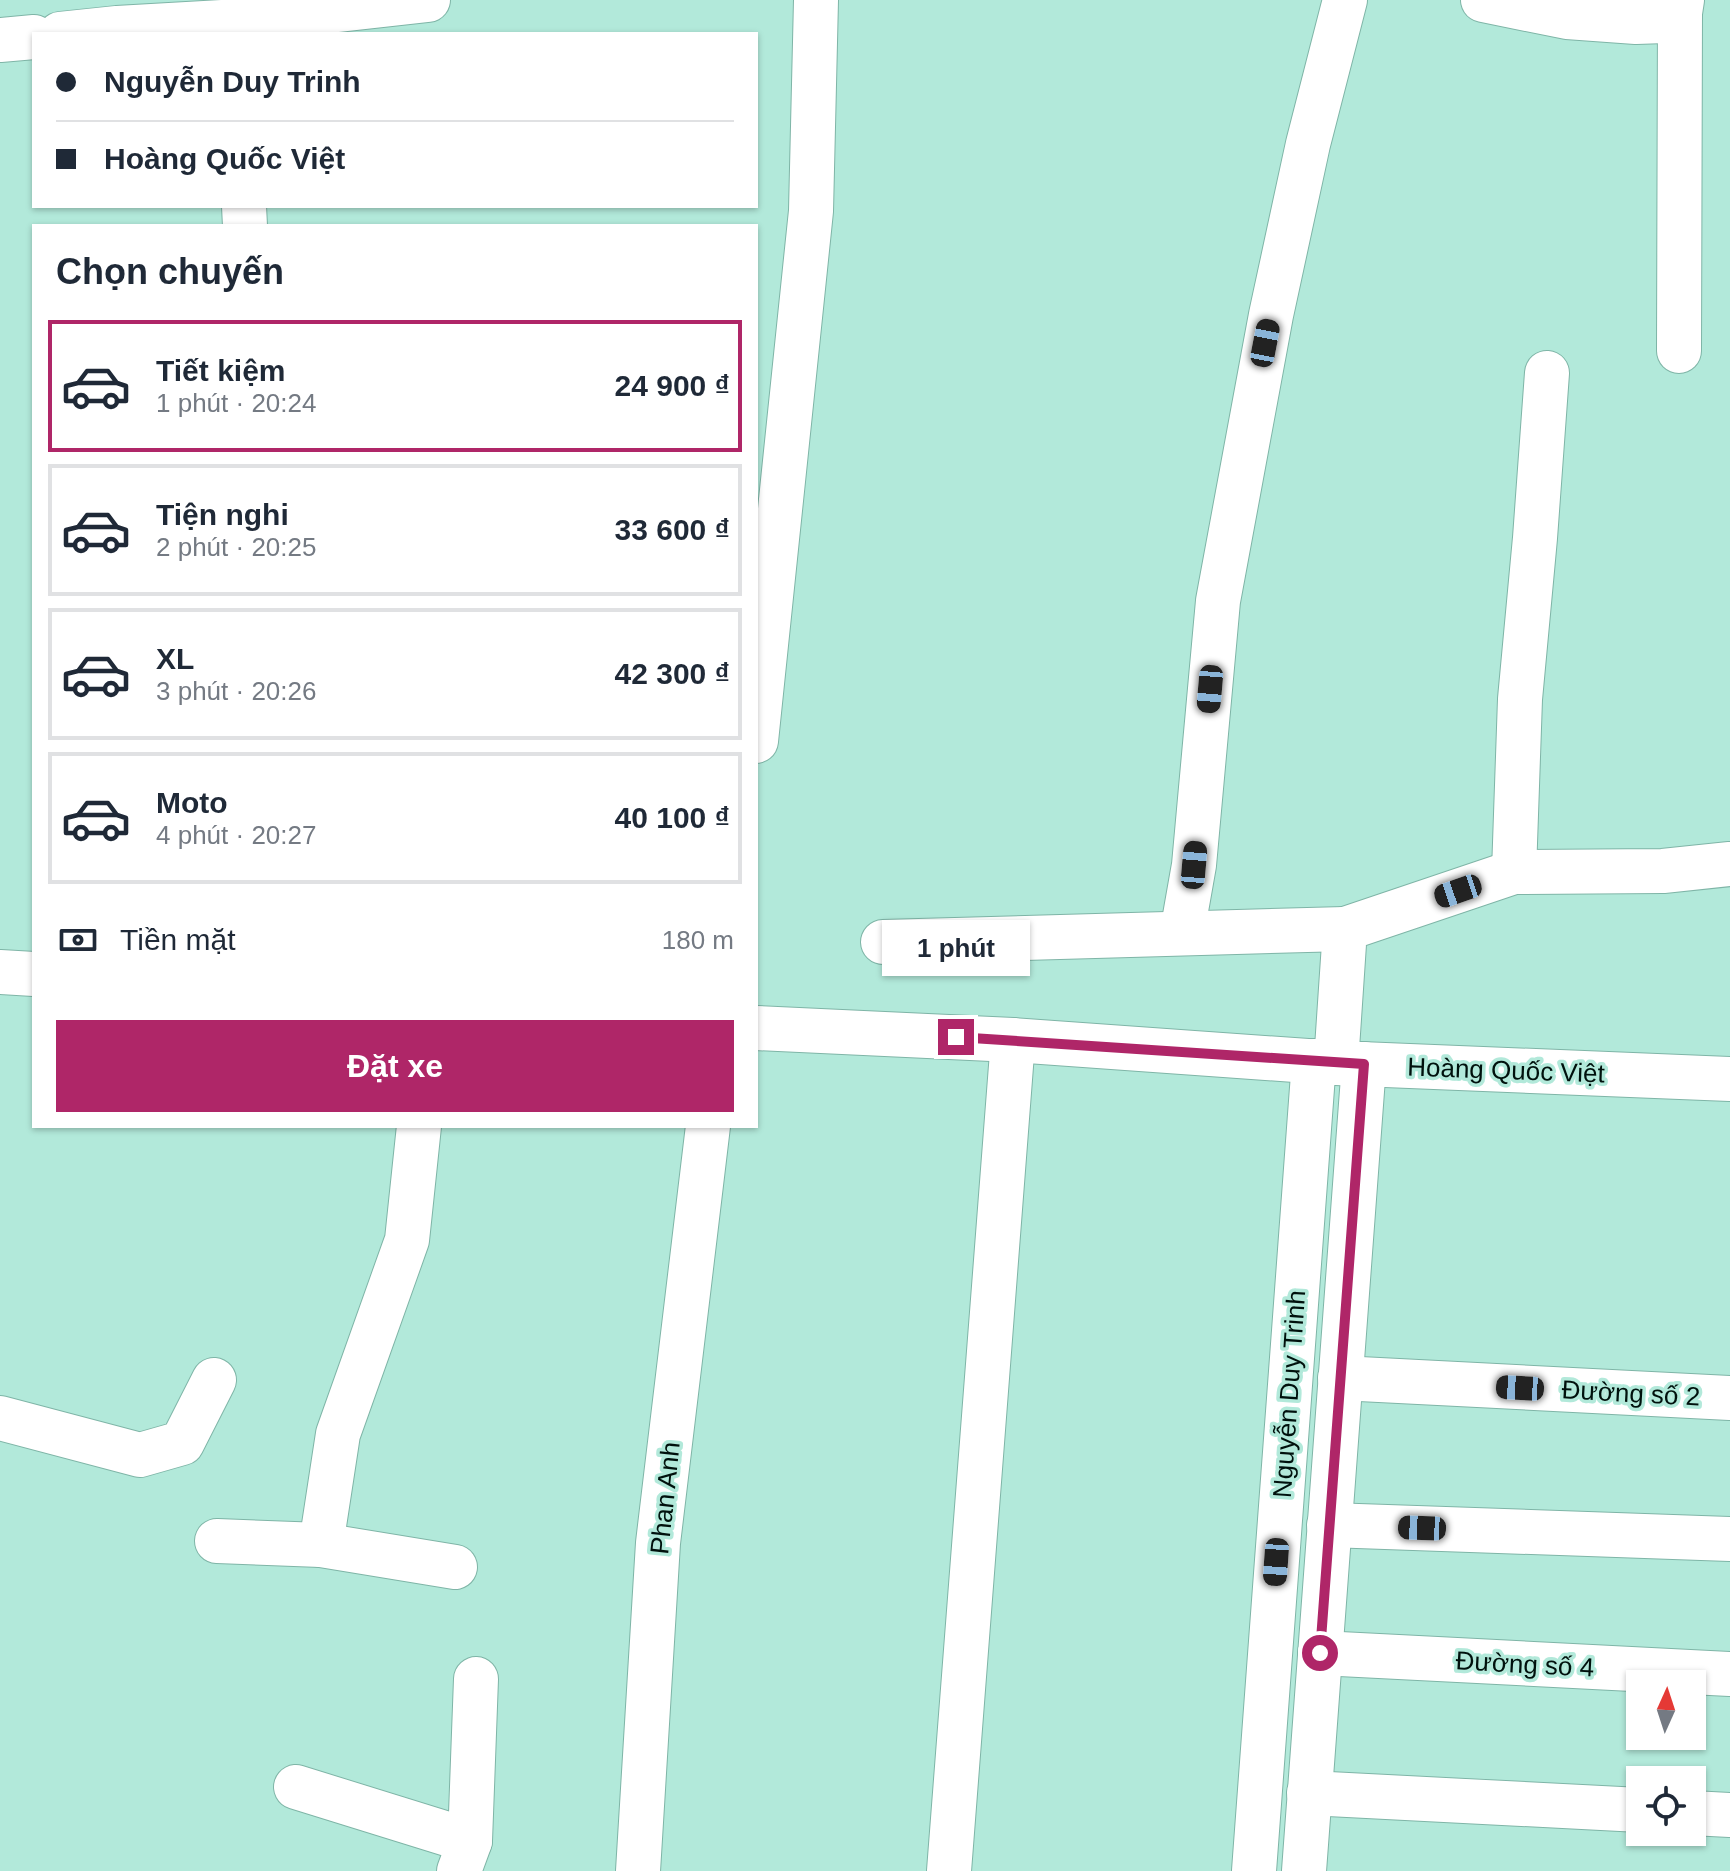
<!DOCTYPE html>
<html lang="vi">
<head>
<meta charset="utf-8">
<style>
  :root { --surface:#fff; --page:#f6f6f7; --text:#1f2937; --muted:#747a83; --line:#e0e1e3; --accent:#af2668 }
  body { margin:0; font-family:Helvetica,sans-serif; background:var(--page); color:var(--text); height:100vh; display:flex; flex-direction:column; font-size:30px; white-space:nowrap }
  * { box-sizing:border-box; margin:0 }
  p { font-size:26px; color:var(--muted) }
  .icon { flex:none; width:44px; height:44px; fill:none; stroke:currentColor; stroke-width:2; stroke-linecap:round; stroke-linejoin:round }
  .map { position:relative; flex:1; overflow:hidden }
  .sheet { position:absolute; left:32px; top:224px; width:726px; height:904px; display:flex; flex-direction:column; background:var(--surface); border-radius:0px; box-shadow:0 2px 6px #0004 }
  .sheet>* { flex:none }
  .top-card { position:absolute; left:32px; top:32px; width:726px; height:176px; border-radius:0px; box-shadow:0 2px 6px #0004; display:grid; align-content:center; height:176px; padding:0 24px; background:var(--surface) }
  .needle { width:52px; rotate:3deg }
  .controls { position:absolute; left:1626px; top:1670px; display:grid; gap:16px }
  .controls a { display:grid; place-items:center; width:80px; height:80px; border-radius:0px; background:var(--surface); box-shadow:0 2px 6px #0004; font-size:40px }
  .end { position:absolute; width:36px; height:36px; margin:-18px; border:10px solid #af2668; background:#fff; box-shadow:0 0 0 4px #fff }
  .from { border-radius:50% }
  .bubble { position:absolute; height:56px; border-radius:0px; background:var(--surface); box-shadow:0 2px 6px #0004; font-size:26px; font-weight:700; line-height:56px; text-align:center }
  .car { position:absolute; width:24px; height:48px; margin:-24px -12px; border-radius:10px; box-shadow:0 0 6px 2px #0007; background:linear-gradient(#222 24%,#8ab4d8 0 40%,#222 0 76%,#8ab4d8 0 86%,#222 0) }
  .top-card b { display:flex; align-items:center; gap:28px; height:76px; font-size:30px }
  .top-card b+b { border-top:2px solid var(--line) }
  .top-card i { width:20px; height:20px; background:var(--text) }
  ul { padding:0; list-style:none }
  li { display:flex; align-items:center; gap:24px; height:132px; margin:0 16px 12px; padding:0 8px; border:4px solid var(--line); border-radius:0px }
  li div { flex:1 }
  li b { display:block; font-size:30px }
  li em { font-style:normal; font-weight:700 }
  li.on { border-color:var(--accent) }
  li>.icon { width:72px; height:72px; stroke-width:1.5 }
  h2 { padding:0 24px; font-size:36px; line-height:96px }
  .pay { display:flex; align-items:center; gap:20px; height:88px; padding:0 24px; font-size:30px }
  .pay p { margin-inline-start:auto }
  .cta { display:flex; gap:16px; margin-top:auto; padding:16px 24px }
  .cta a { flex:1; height:92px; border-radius:0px; background:var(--accent); color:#fff; font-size:32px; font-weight:700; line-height:92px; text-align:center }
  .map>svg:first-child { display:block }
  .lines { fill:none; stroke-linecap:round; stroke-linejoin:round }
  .minor-casing { stroke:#7fb5a7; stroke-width:46 }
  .minor { stroke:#fff; stroke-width:44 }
  .route { stroke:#af2668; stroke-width:10 }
  .labels { text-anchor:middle; stroke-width:7; stroke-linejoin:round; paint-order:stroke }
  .street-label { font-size:26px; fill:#00110d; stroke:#b2e9da }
</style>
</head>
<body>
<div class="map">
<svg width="1730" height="1871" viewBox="0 0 1730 1871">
  <rect width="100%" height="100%" fill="#b2e9da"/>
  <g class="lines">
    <defs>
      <g id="minor">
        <polyline points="1483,0 1567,17 1636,22 1665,21 1680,13 1682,0"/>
        <polyline points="60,34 117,28 239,21 428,0"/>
        <polyline points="0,40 34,37"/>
        <polyline points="244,206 245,226"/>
        <polyline points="1679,351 1680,13"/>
        <polyline points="756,741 811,211 816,0"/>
        <polyline points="1514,872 1520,699 1535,538 1547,373"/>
        <polyline points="1182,933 1194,865 1218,601 1271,315 1308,144 1345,0"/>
        <polyline points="883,942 1345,929"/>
        <polyline points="0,972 34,974"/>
        <polyline points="756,1028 1013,1040 1336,1063 1730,1079"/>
        <polyline points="1336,1063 1345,929 1514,872 1663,871 1730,864"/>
        <polyline points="1340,1378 1730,1398"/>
        <polyline points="0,1418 140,1455 182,1443 214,1380"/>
        <polyline points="1329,1525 1730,1539"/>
        <polyline points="217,1541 321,1545 455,1567"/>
        <polyline points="321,1545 338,1434 407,1240 419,1126"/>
        <polyline points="1320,1653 1730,1674"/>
        <polyline points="296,1787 470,1841"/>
        <polyline points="1309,1793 1640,1810"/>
        <polyline points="1692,1813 1730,1815"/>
        <polyline points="459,1871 470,1841 476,1679"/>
        <polyline points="638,1871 658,1543 708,1126"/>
        <polyline points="949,1871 1013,1040"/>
        <polyline points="1254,1871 1314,1061"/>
        <polyline points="1304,1871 1364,1064"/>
      </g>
    </defs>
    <use href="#minor" class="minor-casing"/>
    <use href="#minor" class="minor"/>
  </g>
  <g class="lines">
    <polyline class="route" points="956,1037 1364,1064 1320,1653"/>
  </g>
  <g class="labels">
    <g class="street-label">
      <text transform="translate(1506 1070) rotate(2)" y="9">Hoàng Quốc Việt</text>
      <text transform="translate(1631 1393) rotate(3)" y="9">Đường số 2</text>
      <text transform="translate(1289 1394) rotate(-86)" y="9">Nguyễn Duy Trinh</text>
      <text transform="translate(665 1498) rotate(-84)" y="9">Phan Anh</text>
      <text transform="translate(1525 1664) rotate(3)" y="9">Đường số 4</text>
    </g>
  </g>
</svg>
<div class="controls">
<a><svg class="needle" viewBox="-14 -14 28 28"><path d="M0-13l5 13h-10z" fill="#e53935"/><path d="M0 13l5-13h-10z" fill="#747a83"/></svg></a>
<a><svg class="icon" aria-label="locate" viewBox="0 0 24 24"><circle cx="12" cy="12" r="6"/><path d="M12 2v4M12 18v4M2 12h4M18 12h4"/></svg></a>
</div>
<i class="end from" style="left:1320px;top:1653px"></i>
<i class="end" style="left:956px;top:1037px"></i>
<div class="bubble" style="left:882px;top:920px;width:148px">1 phút</div>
<i class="car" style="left:1265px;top:343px;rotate:11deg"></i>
<i class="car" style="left:1210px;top:689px;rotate:185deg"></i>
<i class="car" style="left:1194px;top:865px;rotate:5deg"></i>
<i class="car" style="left:1458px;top:891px;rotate:251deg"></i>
<i class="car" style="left:1520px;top:1388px;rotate:273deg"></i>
<i class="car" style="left:1422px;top:1528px;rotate:272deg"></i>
<i class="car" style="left:1276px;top:1562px;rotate:184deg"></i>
<div class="top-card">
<b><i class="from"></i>Nguyễn Duy Trinh</b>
<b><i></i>Hoàng Quốc Việt</b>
</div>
<section class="sheet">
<h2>Chọn chuyến</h2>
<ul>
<li class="on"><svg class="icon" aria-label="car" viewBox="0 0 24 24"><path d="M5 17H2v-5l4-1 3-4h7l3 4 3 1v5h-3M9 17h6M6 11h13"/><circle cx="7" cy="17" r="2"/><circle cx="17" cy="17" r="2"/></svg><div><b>Tiết kiệm</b><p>1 phút · 20:24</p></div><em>24 900 ₫</em></li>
<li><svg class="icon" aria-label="car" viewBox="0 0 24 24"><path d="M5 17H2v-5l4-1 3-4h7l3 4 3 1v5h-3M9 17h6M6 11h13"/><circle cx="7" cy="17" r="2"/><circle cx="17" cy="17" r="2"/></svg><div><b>Tiện nghi</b><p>2 phút · 20:25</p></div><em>33 600 ₫</em></li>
<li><svg class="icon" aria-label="car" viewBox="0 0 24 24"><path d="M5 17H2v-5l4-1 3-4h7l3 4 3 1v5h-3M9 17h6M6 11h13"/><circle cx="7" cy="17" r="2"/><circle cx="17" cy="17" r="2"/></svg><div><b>XL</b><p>3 phút · 20:26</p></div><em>42 300 ₫</em></li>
<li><svg class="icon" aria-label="car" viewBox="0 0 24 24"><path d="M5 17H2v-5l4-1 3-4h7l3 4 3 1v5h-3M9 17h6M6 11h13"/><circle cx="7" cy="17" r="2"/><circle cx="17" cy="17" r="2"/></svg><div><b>Moto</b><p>4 phút · 20:27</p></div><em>40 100 ₫</em></li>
</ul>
<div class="pay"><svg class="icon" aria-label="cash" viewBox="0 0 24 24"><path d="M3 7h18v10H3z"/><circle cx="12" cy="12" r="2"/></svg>Tiền mặt<p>180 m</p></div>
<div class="cta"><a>Đặt xe</a></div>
</section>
</div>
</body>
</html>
